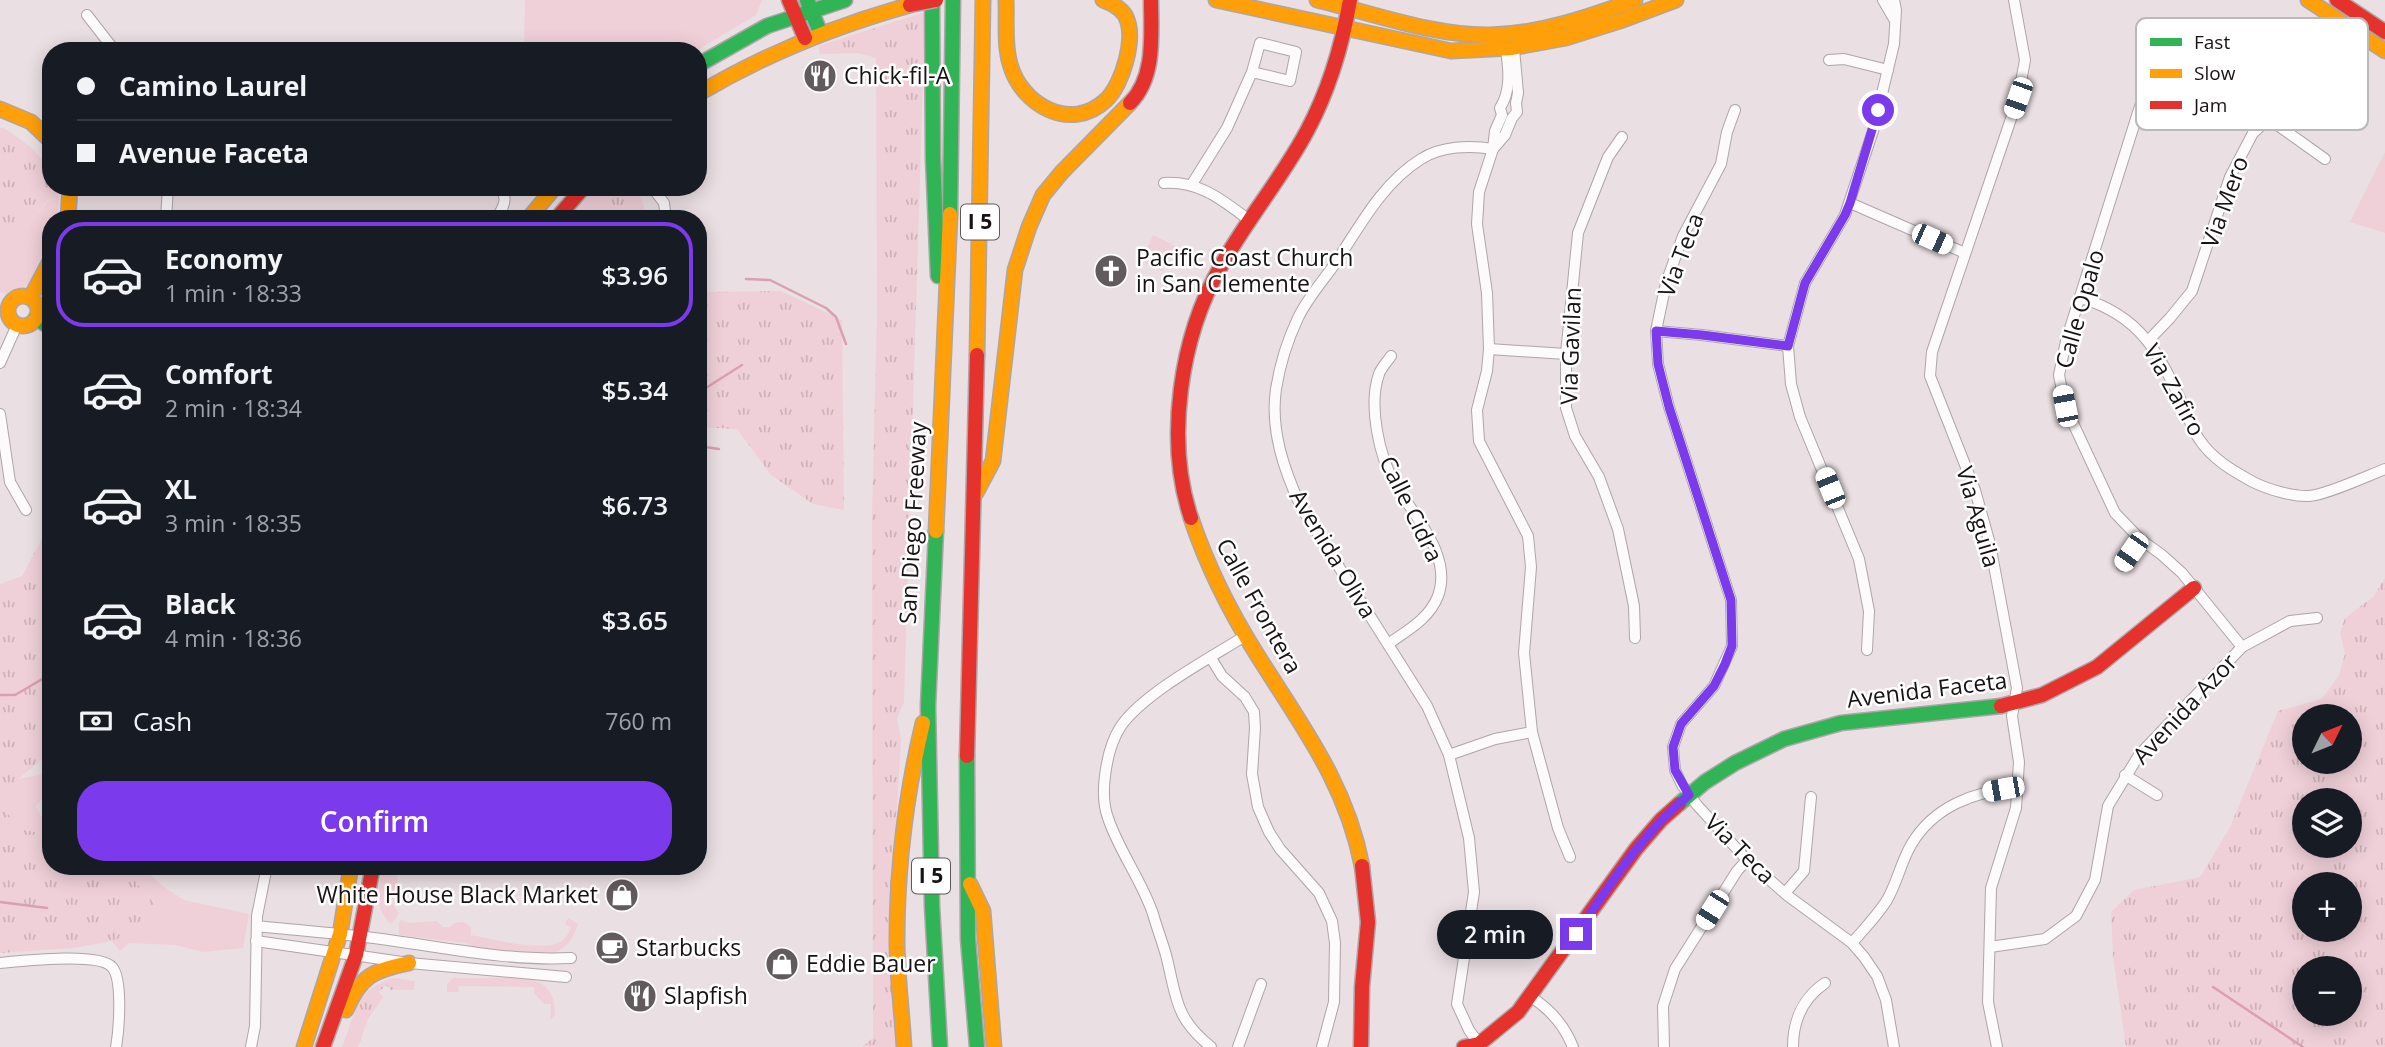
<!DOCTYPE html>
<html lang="en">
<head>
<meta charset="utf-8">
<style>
  :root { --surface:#171b24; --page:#20242c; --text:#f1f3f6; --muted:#9ea1a6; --line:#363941; --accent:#7c3aed }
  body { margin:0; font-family:"Open Sans",sans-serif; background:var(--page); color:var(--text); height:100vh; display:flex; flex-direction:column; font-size:26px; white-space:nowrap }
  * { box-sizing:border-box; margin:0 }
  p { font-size:23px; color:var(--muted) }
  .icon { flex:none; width:38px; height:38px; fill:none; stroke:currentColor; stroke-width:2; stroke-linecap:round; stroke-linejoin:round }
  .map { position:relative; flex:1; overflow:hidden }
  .drawer { position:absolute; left:42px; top:210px; width:665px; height:665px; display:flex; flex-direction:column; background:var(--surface); border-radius:28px; box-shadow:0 4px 18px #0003 }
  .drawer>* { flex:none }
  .guide { position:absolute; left:42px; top:42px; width:665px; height:154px; border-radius:28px; box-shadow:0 4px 18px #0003; display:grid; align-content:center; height:154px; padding:0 35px; background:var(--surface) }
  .needle { width:46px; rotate:47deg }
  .buttons { position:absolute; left:2292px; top:704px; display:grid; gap:14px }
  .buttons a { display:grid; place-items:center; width:70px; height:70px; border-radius:50%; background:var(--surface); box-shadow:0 4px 18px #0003; font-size:35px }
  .end { position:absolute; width:32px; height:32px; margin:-16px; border:9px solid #7c3aed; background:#fff; box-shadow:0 0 0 4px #fff }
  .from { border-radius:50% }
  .bubble { position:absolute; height:49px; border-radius:24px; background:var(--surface); box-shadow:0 4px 18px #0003; font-size:23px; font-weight:600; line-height:49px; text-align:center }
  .car { position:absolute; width:21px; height:42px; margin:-21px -10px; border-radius:9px; box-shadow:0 0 5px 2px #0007; background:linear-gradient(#fff 24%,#345 0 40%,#fff 0 76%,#345 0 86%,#fff 0) }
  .guide b { display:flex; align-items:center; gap:24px; height:66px; font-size:26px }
  .guide b+b { border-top:2px solid var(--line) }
  .guide i { width:18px; height:18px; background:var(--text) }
  ul { padding:12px 0 0; list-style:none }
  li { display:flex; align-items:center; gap:21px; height:105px; margin:0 14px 10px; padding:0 21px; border:4px solid transparent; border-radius:28px }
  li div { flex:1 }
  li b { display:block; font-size:26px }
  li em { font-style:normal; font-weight:600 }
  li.current { border-color:var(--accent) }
  li>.icon { width:63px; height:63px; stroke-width:1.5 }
  .pay { display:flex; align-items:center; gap:18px; height:77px; padding:0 35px; font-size:26px }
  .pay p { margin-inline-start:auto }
  .action { display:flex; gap:14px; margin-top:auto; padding:14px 35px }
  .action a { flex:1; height:80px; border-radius:28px; background:var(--accent); color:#fff; font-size:28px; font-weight:600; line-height:80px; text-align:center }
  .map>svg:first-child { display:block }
  .grass { fill:url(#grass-tufts); fill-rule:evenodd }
  .green { fill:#f0d0d8 }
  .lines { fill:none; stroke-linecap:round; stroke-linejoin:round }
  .stream { stroke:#d9a0b0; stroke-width:2.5 }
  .street-casing { stroke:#aea5a7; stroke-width:12 }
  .fast-casing { stroke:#aea5a7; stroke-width:17 }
  .slow-casing { stroke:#aea5a7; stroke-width:17 }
  .jam-casing { stroke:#aea5a7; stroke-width:17 }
  .street { stroke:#fcfafb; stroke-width:10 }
  .fast { stroke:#30b455; stroke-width:14 }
  .slow { stroke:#ff9f0a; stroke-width:14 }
  .jam { stroke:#e5322d; stroke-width:14 }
  .jam-bridge-casing { stroke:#aea5a7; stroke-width:17; stroke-linecap:butt }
  .jam-bridge { stroke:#e5322d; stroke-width:14 }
  .route { stroke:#7c3aed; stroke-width:9 }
  .labels { text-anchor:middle; stroke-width:5; stroke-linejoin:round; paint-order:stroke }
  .shield { fill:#fff; stroke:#5e595a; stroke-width:2 }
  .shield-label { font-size:21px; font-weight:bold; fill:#191214 }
  .poi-label { font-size:23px; fill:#191214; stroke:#fff; text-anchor:start }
  .street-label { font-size:23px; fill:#191214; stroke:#fff }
  .key { fill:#fff; stroke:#bab8b8; stroke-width:2 }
  .key-label { font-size:19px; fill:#191214 }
</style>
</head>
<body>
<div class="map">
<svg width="2385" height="1047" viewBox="0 0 2385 1047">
  <defs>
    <pattern id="grass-tufts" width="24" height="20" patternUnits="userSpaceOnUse" patternTransform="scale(1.75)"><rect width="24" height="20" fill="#f0d0d8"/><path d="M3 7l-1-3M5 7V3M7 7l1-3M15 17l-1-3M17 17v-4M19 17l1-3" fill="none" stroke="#cdb2b8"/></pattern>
  </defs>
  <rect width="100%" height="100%" fill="#eadfe2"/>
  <g class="grass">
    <polygon points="925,12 904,702 897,719 901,739 889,943 897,1047 862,1047 873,1038 872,514 877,314 876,58 858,53 820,54 818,46"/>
    <path d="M 0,128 L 4,128 C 26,143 51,158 51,187 L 56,187 L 59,198 L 49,199 L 30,221 L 0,233 Z"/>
    <path d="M 595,187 L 632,187 C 641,197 648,205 642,219 L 634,216 L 632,219 L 566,219 Z"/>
    <polygon points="781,291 842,320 844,510 813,504 771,475 737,429 698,427 698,346 707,292"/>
    <polygon points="51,522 51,752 18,779 19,829 51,835 51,866 122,866 166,917 153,929 134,932 112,941 74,948 0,953 0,584 22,576"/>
    <path d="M 2385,578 L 2385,1047 L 2126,1047 L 2113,957 L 2111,912 L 2134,890 L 2200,877 L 2230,827 L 2278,711 L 2322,699 L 2339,675 L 2345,654 L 2340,633 L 2345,618 L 2373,597 ZM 2305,716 L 2350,716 L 2350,761 L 2305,761 ZM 2305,800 L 2350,800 L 2350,845 L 2305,845 ZM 2305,884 L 2350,884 L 2350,929 L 2305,929 ZM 2305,968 L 2350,968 L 2350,1013 L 2305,1013 Z"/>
    <path d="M 394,978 L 415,981 L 414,990 L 391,990 L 386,985 L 379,992 L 383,997 L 368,1019 L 358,1047 L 342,1047 C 357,1012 353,990 394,978 Z"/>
  </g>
  <g class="green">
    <polygon points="525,0 762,0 756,15 696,51 524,51"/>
    <polygon points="2385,152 2385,233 2350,222"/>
    <polygon points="59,198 58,217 51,219 51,237 28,285 8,295 0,292 0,233 30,221 50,199"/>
    <polygon points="1153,235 1175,246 1162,271 1143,262 1142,259"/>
    <polygon points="45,774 51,783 51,789 36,806 43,820 51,822 51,835 19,829 0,803 18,779"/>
    <polygon points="122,866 141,866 165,888 184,900 249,914 243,948 203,952 175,945 129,943 120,951 112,941 134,932 153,929 166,917"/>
    <path d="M 382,866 L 396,866 C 396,872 398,880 397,885 C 393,899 388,900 399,913 L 392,923 L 388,922 L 380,909 L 380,904 L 377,904 Z"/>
    <path d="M 568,918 L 578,924 C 572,939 569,947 553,953 L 479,949 L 465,943 L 399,935 L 399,923 L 401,920 L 409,923 L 437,921 L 443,927 L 450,927 L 454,923 L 464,922 L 471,927 L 471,935 C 492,939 544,953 562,941 C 567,937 569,932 571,927 L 565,924 Z"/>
    <path d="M 453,978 C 468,978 483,978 498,978 C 528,978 555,976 555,1015 L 550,1020 L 551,1004 L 544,1004 L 534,993 L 534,987 L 459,986 L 458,992 L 447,992 L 447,984 Z"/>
  </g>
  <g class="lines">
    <g class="stream">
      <polyline points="746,279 770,280 826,308 836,317 846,344"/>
      <polyline points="698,393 742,365"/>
      <polyline points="698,446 719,449"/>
      <polyline points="0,695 15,695 51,674"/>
      <polyline points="0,902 47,908"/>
      <polyline points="2213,987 2303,1047"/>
    </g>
    <defs>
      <g id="street">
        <polyline points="1883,0 1894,19"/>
        <polyline points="87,15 115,51"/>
        <polyline points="2153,35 2145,51 2141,103 2066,341 2059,375 2065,406 2115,513 2140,539 2162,555 2182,573 2242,647"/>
        <path d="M 1506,51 C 1509,70 1511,91 1500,108 L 1502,115 L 1495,131 L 1493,149 L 1479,192 L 1477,224 L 1487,293 L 1489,349 L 1487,371 L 1477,410 L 1479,441 L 1528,536 L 1531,567 L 1524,653 L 1532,732 L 1558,828 L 1570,857"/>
        <polyline points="1829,60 1844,59 1888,70"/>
        <polyline points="1735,110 1727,132 1721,164 1683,236 1666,283 1656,331 1658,364 1669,407 1731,600 1732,646 1714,686 1681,724 1673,747 1675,770 1682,785 1697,805 1747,860 1788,896 1852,943 1864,957 1877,976 1886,1000 1894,1047"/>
        <polyline points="1622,137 1608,157 1578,233 1566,354 1566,408 1575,436 1599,477 1618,529 1634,606 1635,638"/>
        <polyline points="1493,149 1505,135 1512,118 1517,112 1516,103 1518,93 1514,49"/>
        <path d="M 1164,183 C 1200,181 1222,200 1249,220"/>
        <polyline points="1192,184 1227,128 1252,72 1260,43 1296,52 1290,81 1252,72"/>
        <polyline points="652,187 664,203 666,219"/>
        <polyline points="1850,203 1965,253"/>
        <polyline points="166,219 168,187"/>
        <path d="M 496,219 C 503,208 509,199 500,187"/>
        <path d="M 2081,298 C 2141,316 2158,352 2183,405 C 2188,416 2192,429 2199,439 C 2212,459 2233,471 2253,482 C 2267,489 2293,497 2309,496 C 2326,495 2367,476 2385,469"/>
        <polyline points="1656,331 1702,335 1788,346"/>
        <polyline points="2148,341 2170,318 2192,291 2230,177 2253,133 2264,123 2276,124 2325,159"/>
        <polyline points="1489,349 1566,354"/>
        <polyline points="0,363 17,325"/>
        <polyline points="0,414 10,482 26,510"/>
        <polyline points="2122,566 2140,539"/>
        <path d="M 1388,644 C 1408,630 1429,619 1438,596 C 1453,556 1414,516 1395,484 C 1379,456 1368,405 1379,374 C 1381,368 1387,362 1391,356"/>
        <polyline points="1867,650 1869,611 1859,559 1800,417 1791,384 1788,346 1805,283 1845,215 1873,131 1894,44 1896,10 1894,0"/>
        <polyline points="1211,658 1222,676 1245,697 1254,712 1255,728 1252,774 1258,807 1269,832 1280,849 1319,893 1332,921 1335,943 1334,1002 1322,1047"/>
        <polyline points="1449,755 1495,739 1532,732"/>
        <polyline points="2125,775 2157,795"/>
        <polyline points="50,809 51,809"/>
        <polyline points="1785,893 1804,871 1811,797"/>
        <path d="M 257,926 C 303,931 349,934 395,941 C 453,949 512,961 571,958"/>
        <polyline points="256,941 409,963 566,977"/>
        <path d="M 1852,943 C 1864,929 1877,916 1887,900 C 1897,883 1901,862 1911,845 C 1933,807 1974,791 2017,788"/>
        <polyline points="1990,947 2045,939 2076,916 2095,880 2108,806 2139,755 2242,647 2290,621 2317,618"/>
        <path d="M 0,963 C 21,961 99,952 112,967 C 123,979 119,1030 116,1047"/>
        <path d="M 1531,997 C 1550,1009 1565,1027 1573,1047"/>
        <path d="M 1479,1044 L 1469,1030 L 1457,1004 L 1474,892 L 1469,838 L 1449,755 L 1427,706 L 1301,507 C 1284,470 1270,430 1276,389 C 1280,364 1287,341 1298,318 C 1307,299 1322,282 1334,265 C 1359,228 1381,184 1421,159 C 1441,146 1470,145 1493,149"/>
        <polyline points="251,1047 255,1026 257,916 267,866"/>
        <path d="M 1211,1047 C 1174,1017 1177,998 1166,955 C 1162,941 1157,928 1153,914 C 1142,881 1119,851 1108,818 C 1103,804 1103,791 1105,776 C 1107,759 1111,741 1121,726 C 1144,693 1210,658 1245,636"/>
        <polyline points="1238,1047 1261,984"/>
        <polyline points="1664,1047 1663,1006 1675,969 1737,871 1747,860"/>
        <path d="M 1793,1047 C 1793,1021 1803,998 1825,983"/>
        <polyline points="1997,1047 1988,1002 1991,888 2016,808 2019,762 2012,716 2017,688 1990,544 1975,490 1930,376 1932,352 2018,98 2025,60 2014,0"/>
      </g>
      <g id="fast">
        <polyline points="807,0 820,32"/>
        <polyline points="932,0 933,158 938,276"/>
        <polyline points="698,65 767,26 845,0"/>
        <polyline points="950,214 953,0"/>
        <polyline points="36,318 51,328"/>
        <polyline points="936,531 928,706 932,906 940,1047"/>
        <polyline points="967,756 968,939 977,1047"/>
        <polyline points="1679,804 1705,782 1735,763 1784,739 1841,723 2001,706"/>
      </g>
      <g id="slow">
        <path d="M 1006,0 C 1007,21 1004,43 1010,64 C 1021,105 1071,133 1106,100 C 1123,84 1137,36 1125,15 C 1120,7 1111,3 1103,0"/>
        <polyline points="1216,0 1451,51 1511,48 1566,38 1620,21 1676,0"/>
        <path d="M 1317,0 C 1372,13 1434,36 1490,35 C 1540,34 1589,17 1635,0"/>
        <polyline points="2308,0 2385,51"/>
        <path d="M 698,94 C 765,54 835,26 910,5"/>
        <polyline points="0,109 31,122 51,141"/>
        <polyline points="68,219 70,187"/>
        <polyline points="528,219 555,187"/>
        <circle cx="23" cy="311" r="15"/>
        <polyline points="31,297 51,259"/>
        <polyline points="977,355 983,0"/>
        <polyline points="976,493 993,461 1015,270 1029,227 1043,195 1062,172 1130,103"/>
        <path d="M 1191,518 C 1207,566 1229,610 1256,653 C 1300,724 1346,782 1362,866"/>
        <polyline points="936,531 950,214"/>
        <polyline points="970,884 983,911 994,1047"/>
        <path d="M 346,1010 C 361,975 373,971 409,963"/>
        <polyline points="304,1047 340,934 351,866"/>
        <path d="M 904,1047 C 902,1011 897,976 897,940 C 897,867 906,794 923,723"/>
      </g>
      <g id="jam">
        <polyline points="789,0 805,38"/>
        <polyline points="2337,0 2385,32"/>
        <path d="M 1130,103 C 1156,77 1151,34 1151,0"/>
        <polyline points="556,219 584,187"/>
        <path d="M 1191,518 C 1165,440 1180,337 1221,266 C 1247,219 1282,178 1307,131 C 1329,90 1342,46 1350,0"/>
        <polyline points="2001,706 2042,695 2097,667 2194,588"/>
        <polyline points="967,756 977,355"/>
        <polyline points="323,1047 356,955 373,866"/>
        <polyline points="1361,1047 1362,987 1368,922 1362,866"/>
        <polyline points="1464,1047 1479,1044 1518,1012 1636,849 1661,820 1679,804"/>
      </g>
    </defs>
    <use href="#street" class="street-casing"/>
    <use href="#fast" class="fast-casing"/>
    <use href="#slow" class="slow-casing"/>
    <use href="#jam" class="jam-casing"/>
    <use href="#street" class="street"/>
    <use href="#fast" class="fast"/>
    <use href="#slow" class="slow"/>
    <use href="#jam" class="jam"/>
    <defs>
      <polyline id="jam-bridge" points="910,5 936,0"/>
    </defs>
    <use href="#jam-bridge" class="jam-bridge-casing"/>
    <use href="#jam-bridge" class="jam-bridge"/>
  </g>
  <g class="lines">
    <path class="route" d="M 1576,934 C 1610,885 1642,833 1689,795 L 1675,770 L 1673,747 L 1681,724 L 1714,686 L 1725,664 L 1732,646 L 1731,600 L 1669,407 L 1658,364 L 1656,331 L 1702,335 L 1788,346 L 1805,283 L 1845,215 L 1850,203 L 1878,110"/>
  </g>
  <defs>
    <symbol id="restaurant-disc" viewBox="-11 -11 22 22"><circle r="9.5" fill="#625a5c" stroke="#fff"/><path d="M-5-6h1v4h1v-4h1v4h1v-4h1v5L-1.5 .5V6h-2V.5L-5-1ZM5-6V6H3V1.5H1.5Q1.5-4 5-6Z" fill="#fff"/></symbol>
    <symbol id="church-disc" viewBox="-11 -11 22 22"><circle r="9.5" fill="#625a5c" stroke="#fff"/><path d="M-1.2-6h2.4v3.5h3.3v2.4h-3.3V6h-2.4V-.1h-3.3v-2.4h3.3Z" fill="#fff"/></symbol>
    <symbol id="shop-disc" viewBox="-11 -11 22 22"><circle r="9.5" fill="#625a5c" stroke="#fff"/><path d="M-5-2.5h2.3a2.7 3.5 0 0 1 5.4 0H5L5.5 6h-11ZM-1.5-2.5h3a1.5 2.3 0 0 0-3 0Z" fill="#fff"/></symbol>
    <symbol id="cafe-disc" viewBox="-11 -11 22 22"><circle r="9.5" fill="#625a5c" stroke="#fff"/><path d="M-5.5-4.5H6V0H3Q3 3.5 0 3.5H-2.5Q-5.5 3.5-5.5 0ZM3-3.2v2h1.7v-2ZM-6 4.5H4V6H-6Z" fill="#fff"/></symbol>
  </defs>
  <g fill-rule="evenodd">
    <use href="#restaurant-disc" x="801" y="57" width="38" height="38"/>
    <use href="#church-disc" x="1092" y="252" width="38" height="38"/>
    <use href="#shop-disc" x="603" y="876" width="38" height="38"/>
    <use href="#cafe-disc" x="593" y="929" width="38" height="38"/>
    <use href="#shop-disc" x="763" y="945" width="38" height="38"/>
    <use href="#restaurant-disc" x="621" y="977" width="38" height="38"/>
  </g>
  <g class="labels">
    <g class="shield">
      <rect x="961" y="204.5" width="38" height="35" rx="5"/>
      <rect x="912" y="858.5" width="38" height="35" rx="5"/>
    </g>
    <g class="shield-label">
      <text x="980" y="229">I 5</text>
      <text x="931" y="883">I 5</text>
    </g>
    <g class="poi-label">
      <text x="844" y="84">Chick-fil-A</text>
      <text x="1136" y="266">Pacific Coast Church<tspan x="1136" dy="26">in San Clemente</tspan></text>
      <text x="598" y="903" text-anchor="end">White House Black Market</text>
      <text x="636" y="956">Starbucks</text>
      <text x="806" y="972">Eddie Bauer</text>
      <text x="664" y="1004">Slapfish</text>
    </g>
    <g class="street-label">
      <text transform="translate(2225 202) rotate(-70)" y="8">Via Mero</text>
      <text transform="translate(1681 255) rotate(-69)" y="8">Via Teca</text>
      <text transform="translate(2080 309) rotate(-74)" y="8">Calle Opalo</text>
      <text transform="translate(1571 346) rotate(-88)" y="8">Via Gavilan</text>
      <text transform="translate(2174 390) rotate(61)" y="8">Via Zafiro</text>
      <text transform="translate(1411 509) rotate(64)" y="8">Calle Cidra</text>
      <text transform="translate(1978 517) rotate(74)" y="8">Via Aguila</text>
      <text transform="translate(913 523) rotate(-87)" y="8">San Diego Freeway</text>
      <text transform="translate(1333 554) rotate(59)" y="8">Avenida Oliva</text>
      <text transform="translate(1259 606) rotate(61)" y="8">Calle Frontera</text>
      <text transform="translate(1927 690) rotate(-7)" y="8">Avenida Faceta</text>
      <text transform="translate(2185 709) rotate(-47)" y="8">Avenida Azor</text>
      <text transform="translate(1740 849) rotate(45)" y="8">Via Teca</text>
    </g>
  </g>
  <rect x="2136" y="18" width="232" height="112" rx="10" class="key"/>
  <rect x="2150" y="38" width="32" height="8" fill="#30b455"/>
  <rect x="2150" y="69" width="32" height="9" fill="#ff9f0a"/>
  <rect x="2150" y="101" width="32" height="8" fill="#e5322d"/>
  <g class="key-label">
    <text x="2194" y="49">Fast</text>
    <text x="2194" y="80">Slow</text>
    <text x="2194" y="112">Jam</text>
  </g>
</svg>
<div class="buttons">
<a><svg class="needle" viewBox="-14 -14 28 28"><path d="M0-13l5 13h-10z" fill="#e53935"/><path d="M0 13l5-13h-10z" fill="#9ea1a6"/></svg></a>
<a><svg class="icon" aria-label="layers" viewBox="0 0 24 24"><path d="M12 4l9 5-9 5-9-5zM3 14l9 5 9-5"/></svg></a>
<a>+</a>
<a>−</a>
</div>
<i class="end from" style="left:1878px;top:110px"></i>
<i class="end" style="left:1576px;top:934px"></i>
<div class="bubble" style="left:1437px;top:910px;width:116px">2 min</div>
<i class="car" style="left:2018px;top:98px;rotate:199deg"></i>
<i class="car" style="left:1932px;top:239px;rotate:114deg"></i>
<i class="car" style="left:2065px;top:406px;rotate:349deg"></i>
<i class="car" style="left:1830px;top:488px;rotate:338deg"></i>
<i class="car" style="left:2131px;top:552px;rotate:215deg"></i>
<i class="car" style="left:2003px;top:789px;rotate:260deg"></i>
<i class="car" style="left:1712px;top:910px;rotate:212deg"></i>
<div class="guide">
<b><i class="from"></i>Camino Laurel</b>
<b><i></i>Avenue Faceta</b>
</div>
<section class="drawer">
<ul>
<li class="current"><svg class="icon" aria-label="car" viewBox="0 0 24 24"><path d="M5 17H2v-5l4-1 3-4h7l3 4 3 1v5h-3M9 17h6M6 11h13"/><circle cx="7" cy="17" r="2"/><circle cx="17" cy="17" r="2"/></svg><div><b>Economy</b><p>1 min · 18:33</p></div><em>$3.96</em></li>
<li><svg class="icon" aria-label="car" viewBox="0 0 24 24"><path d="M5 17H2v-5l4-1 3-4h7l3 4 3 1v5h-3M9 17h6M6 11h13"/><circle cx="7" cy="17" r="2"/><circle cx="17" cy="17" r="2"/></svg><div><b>Comfort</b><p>2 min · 18:34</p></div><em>$5.34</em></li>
<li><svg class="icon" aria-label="car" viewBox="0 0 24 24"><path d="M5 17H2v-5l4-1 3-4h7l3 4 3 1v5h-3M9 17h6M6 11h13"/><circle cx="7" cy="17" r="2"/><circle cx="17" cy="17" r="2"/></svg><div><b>XL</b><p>3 min · 18:35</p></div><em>$6.73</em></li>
<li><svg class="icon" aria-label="car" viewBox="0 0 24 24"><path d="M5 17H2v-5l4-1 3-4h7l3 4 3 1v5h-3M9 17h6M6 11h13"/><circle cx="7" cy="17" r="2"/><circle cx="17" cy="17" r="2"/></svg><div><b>Black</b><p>4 min · 18:36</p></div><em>$3.65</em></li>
</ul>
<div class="pay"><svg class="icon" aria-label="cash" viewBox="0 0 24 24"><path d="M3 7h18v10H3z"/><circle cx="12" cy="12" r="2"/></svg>Cash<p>760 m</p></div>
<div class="action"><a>Confirm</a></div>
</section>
</div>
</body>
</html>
